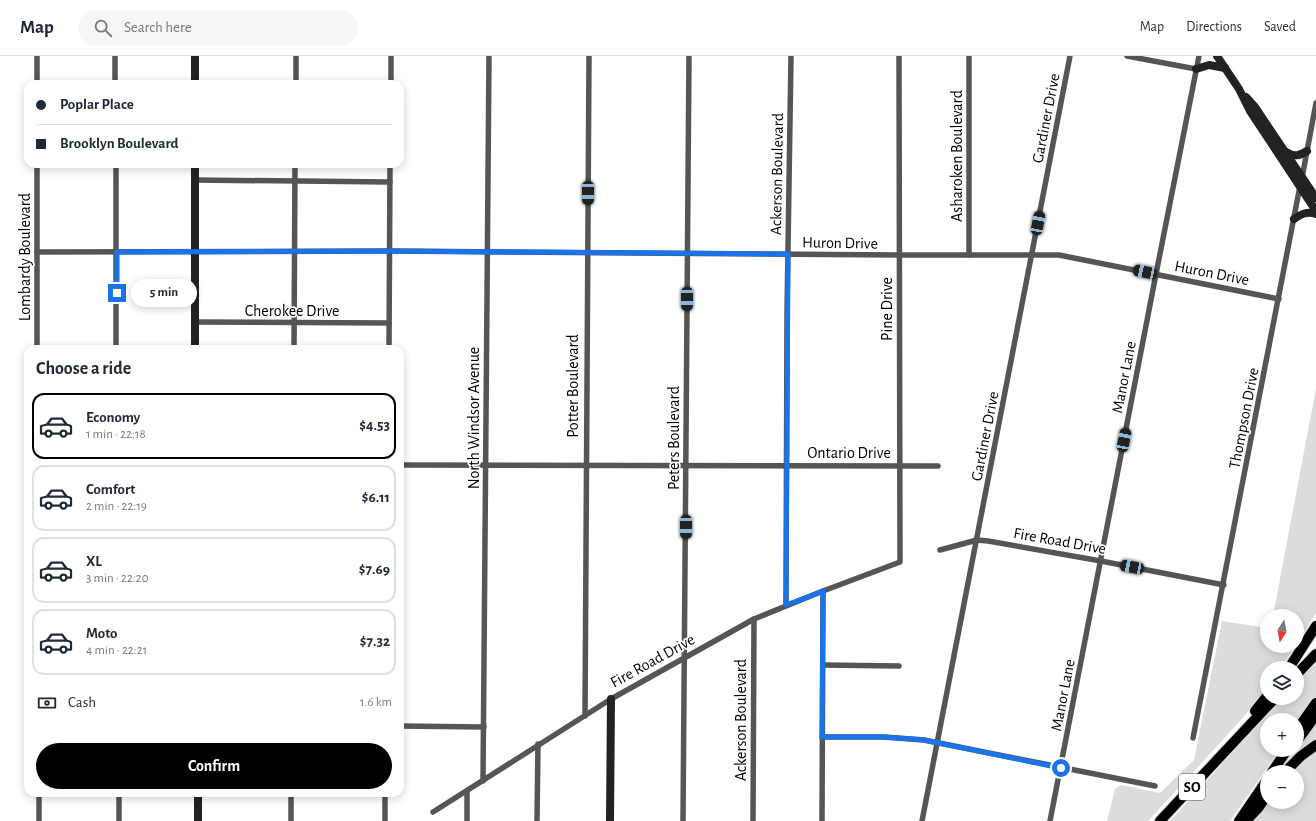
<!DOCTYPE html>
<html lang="en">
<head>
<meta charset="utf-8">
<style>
  :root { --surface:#fff; --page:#f6f6f7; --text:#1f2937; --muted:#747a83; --line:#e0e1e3; --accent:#000 }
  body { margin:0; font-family:"Alegreya Sans",sans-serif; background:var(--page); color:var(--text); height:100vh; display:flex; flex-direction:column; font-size:15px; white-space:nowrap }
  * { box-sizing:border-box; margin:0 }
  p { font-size:13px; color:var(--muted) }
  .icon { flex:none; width:22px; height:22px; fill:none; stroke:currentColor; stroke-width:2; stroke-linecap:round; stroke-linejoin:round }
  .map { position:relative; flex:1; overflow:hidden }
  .sheet { position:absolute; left:24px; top:289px; width:380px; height:452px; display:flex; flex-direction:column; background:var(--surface); border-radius:12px; box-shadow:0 2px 10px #0003 }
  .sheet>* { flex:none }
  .top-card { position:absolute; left:24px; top:24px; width:380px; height:88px; border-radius:12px; box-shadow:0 2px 10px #0003; display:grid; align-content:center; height:88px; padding:0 12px; background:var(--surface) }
  .needle { width:26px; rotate:191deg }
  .fabs { position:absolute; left:1260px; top:553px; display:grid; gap:8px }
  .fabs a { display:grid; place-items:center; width:44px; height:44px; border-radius:50%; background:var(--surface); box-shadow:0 2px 10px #0003; font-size:20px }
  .end { position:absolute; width:18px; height:18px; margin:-9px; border:5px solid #1a73e8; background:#fff; box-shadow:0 0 0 2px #fff }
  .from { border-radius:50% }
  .bubble { position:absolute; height:28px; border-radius:14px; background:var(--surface); box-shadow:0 2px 10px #0003; font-size:13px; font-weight:700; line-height:28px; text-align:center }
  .car { position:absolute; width:12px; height:24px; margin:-12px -6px; border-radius:5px; box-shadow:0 0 3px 1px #0007; background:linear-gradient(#222 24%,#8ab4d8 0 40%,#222 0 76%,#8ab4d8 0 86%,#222 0) }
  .top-card b { display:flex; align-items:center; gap:14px; height:38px; font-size:15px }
  .top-card b+b { border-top:1px solid var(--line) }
  .top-card i { width:10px; height:10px; background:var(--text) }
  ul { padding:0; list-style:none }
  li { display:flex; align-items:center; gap:12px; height:66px; margin:0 8px 6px; padding:0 4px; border:2px solid var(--line); border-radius:12px }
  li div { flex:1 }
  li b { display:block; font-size:15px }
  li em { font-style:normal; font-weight:700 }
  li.current { border-color:var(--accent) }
  li>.icon { width:36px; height:36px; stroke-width:1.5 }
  h2 { padding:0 12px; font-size:18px; line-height:48px }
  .pay { display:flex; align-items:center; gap:10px; height:44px; padding:0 12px; font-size:15px }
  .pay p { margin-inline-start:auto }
  .cta { display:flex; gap:8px; margin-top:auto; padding:8px 12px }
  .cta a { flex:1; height:46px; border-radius:24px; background:var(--accent); color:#fff; font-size:16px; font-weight:700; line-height:46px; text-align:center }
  header { display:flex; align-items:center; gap:24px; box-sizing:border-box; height:56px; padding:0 20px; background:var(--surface); border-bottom:1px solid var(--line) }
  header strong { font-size:19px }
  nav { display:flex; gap:22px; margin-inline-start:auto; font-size:14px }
  .search { width:280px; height:36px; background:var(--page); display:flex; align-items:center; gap:10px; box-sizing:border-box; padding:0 14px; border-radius:22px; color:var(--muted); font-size:15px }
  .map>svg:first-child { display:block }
  .green { fill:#dcdcdc }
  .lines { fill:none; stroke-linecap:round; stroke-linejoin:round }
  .highway-casing { stroke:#dbdbdb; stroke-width:12 }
  .street { stroke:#555; stroke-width:5.5 }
  .secondary { stroke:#222; stroke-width:8 }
  .highway { stroke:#000; stroke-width:10 }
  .route { stroke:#1a73e8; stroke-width:5 }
  .labels { text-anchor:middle; stroke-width:3.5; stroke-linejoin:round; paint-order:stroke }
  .shield { fill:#fff; stroke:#4c4c4c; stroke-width:1 }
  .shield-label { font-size:15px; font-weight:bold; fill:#000 }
  .street-label { font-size:16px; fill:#000; stroke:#fff }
</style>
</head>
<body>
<header>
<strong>Map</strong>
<div class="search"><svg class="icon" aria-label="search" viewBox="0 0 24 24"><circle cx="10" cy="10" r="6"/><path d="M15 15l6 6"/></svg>Search here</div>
<nav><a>Map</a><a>Directions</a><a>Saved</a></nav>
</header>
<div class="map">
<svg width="1316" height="765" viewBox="0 0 1316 765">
  <rect width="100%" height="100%" fill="#fff"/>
  <g class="green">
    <polygon points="1316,332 1316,557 1297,587 1297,560 1273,560"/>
    <polygon points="1222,565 1267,572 1267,590 1295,590 1281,612 1267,612 1267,634 1230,676 1148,765 1107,765 1115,733 1121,729 1160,737 1194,704"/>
    <polygon points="1316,605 1316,641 1297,668 1297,664 1267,664 1267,694 1279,694 1230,765 1170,765 1282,642 1297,642 1297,625"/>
    <polygon points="1316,665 1316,684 1298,697 1304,683"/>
    <polygon points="1316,693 1316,765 1251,765 1267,746 1297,746 1297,716 1290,716"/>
  </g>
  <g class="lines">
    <defs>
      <g id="highway">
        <polyline points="1289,612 1316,570"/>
        <polyline points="1297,618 1316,598"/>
        <polyline points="1255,655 1267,640"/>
        <polyline points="1297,674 1316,647"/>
        <polyline points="1297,685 1316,659"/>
        <polyline points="1272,716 1287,694"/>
        <polyline points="1285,716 1301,700 1316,689"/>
        <polyline points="1160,765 1275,642"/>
        <polyline points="1239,765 1267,724"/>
        <polyline points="1246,765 1259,751 1267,739"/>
      </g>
    </defs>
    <use href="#highway" class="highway-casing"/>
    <g class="street">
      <polyline points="37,0 37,28"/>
      <polyline points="115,0 115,28"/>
      <polyline points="1127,0 1196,13"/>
      <polyline points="296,28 296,0"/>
      <polyline points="391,28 391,0"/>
      <polyline points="37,108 37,293"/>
      <polyline points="116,108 116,293"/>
      <polyline points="1302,122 1316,47"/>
      <polyline points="195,124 390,126"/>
      <polyline points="37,196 390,195 899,199 1059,199 1279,243"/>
      <polyline points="969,199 969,0"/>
      <polyline points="195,266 389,267"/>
      <polyline points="294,293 295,108"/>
      <polyline points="389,293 390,108"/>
      <polyline points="400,409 938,410"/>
      <polyline points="940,494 977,484 988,485 1101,505 1224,529"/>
      <polyline points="786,549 787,256 791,0"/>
      <polyline points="823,609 899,610"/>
      <polyline points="585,660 589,0"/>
      <polyline points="400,670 484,671"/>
      <polyline points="822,681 884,681 924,684 1155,730"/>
      <polyline points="1193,682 1300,130"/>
      <polyline points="483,725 489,0"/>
      <polyline points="467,735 467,765"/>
      <polyline points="39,737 39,765"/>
      <polyline points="119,737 119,765"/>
      <polyline points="385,737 385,765"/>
      <polyline points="433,756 611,643 754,563 823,535 900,506 899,0"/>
      <polyline points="291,765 291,737"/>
      <polyline points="537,765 538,688"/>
      <polyline points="683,765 689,0"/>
      <polyline points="753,765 754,563"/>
      <polyline points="822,765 823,535"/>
      <polyline points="922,765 1070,0"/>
      <polyline points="1050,765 1156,218 1199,0"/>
    </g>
    <g class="secondary">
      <polyline points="1217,0 1239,33 1250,55 1316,155"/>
      <polyline points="1196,13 1209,9 1225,12"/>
      <polyline points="195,28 195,0"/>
      <polyline points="1246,41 1255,51 1316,142"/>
      <path d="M 1286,96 C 1294,101 1299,100 1307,95"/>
      <polyline points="195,108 195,293"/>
      <path d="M 1294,163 C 1301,158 1307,155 1316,158"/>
      <polyline points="198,737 198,765"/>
      <polyline points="610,765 611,643"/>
    </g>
    <use href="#highway" class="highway"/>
  </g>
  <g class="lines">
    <polyline class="route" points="117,237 117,196 390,195 788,198 786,549 823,535 822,681 884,681 924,684 1061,712"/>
  </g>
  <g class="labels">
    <rect class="shield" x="1179" y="718" width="26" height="26" rx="3"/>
    <g class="shield-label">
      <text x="1192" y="736">SO</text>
    </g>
    <g class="street-label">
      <text transform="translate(1045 62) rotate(-79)" y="6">Gardiner Drive</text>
      <text transform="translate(956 100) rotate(-90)" y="6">Asharoken Boulevard</text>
      <text transform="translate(776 118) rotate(-89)" y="6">Ackerson Boulevard</text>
      <text transform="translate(840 186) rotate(1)" y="6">Huron Drive</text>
      <text transform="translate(24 201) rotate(-90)" y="6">Lombardy Boulevard</text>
      <text transform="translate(1212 216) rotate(11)" y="6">Huron Drive</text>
      <text transform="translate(886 253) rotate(-90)" y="6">Pine Drive</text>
      <text x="292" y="260">Cherokee Drive</text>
      <text transform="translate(1123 321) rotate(-79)" y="6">Manor Lane</text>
      <text transform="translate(572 330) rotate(-90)" y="6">Potter Boulevard</text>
      <text transform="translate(473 362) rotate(-90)" y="6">North Windsor Avenue</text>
      <text transform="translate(1243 362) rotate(-79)" y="6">Thompson Drive</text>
      <text transform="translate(984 380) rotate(-79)" y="6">Gardiner Drive</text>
      <text transform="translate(673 382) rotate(-90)" y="6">Peters Boulevard</text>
      <text x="849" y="402">Ontario Drive</text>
      <text transform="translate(1060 484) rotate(10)" y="6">Fire Road Drive</text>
      <text transform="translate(652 604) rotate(-29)" y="6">Fire Road Drive</text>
      <text transform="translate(1062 639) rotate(-79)" y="6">Manor Lane</text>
      <text transform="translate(740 664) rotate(-90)" y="6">Ackerson Boulevard</text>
    </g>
  </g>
</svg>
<div class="fabs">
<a><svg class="needle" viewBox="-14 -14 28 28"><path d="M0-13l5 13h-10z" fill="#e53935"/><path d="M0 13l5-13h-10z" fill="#747a83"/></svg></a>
<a><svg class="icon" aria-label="layers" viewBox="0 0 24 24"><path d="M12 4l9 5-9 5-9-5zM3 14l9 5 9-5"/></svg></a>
<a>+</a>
<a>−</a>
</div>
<i class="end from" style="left:1061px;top:712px"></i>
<i class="end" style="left:117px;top:237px"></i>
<div class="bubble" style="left:131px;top:223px;width:66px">5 min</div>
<i class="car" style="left:588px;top:137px;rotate:180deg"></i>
<i class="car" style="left:1038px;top:167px;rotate:11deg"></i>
<i class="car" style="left:1145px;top:216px;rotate:282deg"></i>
<i class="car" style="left:687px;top:243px;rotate:180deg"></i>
<i class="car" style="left:1124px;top:384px;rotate:11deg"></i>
<i class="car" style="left:686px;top:471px;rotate:180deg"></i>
<i class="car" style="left:1132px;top:511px;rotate:281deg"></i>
<div class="top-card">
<b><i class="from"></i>Poplar Place</b>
<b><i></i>Brooklyn Boulevard</b>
</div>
<section class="sheet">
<h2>Choose a ride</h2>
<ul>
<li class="current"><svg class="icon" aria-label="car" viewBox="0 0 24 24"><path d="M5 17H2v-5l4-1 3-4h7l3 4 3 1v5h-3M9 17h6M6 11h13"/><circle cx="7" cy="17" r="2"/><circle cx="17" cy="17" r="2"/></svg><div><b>Economy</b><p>1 min · 22:18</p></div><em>$4.53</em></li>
<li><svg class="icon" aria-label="car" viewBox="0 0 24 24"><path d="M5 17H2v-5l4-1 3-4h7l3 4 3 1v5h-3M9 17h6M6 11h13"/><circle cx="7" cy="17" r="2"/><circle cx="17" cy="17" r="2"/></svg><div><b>Comfort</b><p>2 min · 22:19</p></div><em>$6.11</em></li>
<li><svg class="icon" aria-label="car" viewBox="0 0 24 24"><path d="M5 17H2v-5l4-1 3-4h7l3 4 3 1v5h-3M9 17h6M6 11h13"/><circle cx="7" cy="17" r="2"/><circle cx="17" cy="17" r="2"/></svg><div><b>XL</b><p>3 min · 22:20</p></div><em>$7.69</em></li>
<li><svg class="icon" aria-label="car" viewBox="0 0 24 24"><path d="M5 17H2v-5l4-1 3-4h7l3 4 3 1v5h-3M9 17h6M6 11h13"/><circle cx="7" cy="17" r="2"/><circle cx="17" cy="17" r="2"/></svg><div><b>Moto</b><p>4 min · 22:21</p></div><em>$7.32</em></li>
</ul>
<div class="pay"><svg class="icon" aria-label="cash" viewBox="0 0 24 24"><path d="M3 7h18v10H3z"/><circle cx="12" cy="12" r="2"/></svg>Cash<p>1.6 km</p></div>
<div class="cta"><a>Confirm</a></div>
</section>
</div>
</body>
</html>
